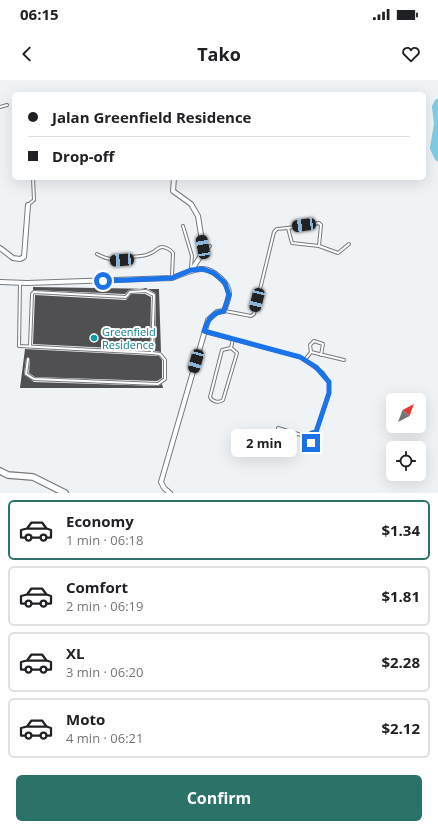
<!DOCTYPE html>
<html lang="en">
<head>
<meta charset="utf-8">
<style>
  :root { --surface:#fff; --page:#f2f2f2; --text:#202124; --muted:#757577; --line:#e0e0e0; --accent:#2b7269 }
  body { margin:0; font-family:"Open Sans",sans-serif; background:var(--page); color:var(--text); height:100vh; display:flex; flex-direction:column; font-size:15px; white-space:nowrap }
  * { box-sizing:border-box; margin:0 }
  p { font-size:13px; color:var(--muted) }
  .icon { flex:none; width:22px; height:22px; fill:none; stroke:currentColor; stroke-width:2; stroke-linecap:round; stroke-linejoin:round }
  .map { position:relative; height:413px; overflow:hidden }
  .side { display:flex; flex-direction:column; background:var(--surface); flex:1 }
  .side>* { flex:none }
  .top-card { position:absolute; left:12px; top:12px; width:414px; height:88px; border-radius:6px; box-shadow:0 4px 16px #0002; display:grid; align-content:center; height:88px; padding:0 16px; background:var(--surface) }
  .needle { width:26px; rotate:41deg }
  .buttons { position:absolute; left:386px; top:313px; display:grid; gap:8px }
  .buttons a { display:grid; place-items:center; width:40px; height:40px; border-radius:6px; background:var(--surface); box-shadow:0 4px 16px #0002; font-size:20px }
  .end { position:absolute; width:18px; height:18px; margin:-9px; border:5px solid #1a73e8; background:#fff; box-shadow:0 0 0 2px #fff }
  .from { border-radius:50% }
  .bubble { position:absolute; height:28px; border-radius:6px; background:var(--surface); box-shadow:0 4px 16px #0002; font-size:13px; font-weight:700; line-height:28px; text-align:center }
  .car { position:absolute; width:12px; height:24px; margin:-12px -6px; border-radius:5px; box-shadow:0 0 3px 1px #0007; background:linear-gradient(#222 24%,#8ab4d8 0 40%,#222 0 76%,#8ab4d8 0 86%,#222 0) }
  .top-card b { display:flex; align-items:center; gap:14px; height:38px; font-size:15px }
  .top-card b+b { border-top:1px solid var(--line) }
  .top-card i { width:10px; height:10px; background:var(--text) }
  ul { padding:7px 0 0; list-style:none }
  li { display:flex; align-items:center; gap:12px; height:60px; margin:0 8px 6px; padding:0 8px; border:2px solid var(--line); border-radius:6px }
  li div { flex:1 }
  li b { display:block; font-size:15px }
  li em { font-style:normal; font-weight:700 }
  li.current { border-color:var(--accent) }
  li>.icon { width:36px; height:36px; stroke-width:1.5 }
  .action { display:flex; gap:8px; margin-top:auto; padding:8px 16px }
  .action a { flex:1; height:46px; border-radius:6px; background:var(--accent); color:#fff; font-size:16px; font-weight:700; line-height:46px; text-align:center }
  .status { display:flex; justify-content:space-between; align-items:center; height:28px; padding:0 20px; background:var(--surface); direction:ltr }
  .status svg { height:11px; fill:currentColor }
  header { display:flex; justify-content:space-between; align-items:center; height:52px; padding:0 16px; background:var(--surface); font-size:18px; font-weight:700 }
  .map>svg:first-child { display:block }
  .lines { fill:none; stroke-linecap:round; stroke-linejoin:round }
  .river { stroke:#7fcee6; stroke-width:8 }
  .building { fill:#504f52 }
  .lane-casing { stroke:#777a7d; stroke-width:4 }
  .street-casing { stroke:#777a7d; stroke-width:6 }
  .secondary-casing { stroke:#777a7d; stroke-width:8 }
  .lane { stroke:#fff; stroke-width:2 }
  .street { stroke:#fff; stroke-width:4 }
  .secondary { stroke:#fff; stroke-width:5.5 }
  .route { stroke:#1a73e8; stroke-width:5 }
  .culture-dot { fill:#0f9aa8; stroke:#fff; stroke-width:1.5 }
  .labels { text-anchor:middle; stroke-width:4; stroke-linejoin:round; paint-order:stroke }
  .culture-label { font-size:11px; fill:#0d838f; stroke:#fff; text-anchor:start }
</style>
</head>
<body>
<div class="status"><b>06:15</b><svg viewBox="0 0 49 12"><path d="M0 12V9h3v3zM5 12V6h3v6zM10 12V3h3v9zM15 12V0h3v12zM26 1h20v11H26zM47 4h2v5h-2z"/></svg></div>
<header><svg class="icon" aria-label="back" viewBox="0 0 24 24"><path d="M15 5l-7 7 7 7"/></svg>Tako<svg class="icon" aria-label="heart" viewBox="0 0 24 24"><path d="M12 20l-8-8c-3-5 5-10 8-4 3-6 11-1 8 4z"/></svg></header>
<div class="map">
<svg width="438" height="413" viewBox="0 0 438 413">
  <rect width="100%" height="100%" fill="#f0f3f6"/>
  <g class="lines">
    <polyline class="river" points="438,23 436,27 438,44 434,68 438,77"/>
  </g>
  <g class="building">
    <polygon points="33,207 159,209 161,272 155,271 156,215 155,213 146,208 129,210 125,214 33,210"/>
    <polygon points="131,214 145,214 151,217 150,270 33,264 35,215 126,220"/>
    <polygon points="25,269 159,276 162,280 162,298 157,301 35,297 29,293 30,279 28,277 26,279 24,294 34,302 158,306 162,304 163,308 20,308"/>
  </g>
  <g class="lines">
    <defs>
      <g id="lane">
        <polyline points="0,27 7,25"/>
        <polyline points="28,125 34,120 33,98"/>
        <polygon points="319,143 321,145 319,166 292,163 288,148"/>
        <polyline points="183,146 192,176 191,187"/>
        <polyline points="319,166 338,173 349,164"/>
        <path d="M 97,174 C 109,181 116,180 130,177 C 138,176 144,177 151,173 C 155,172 158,167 162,167 C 166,167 171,170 173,173 L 172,197"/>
        <polyline points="202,174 210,166"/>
        <polyline points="20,203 19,266 152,273 154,215 146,211 130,212 126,217 34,212 32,214 30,266"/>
        <polyline points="225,231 251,236 254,234 274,152 277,149 288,148"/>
        <polyline points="205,252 300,277 323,293 329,302 329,313 316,352"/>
        <path d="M 231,268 L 237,273 L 223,320 C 219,323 212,322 210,317 L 222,270 Z"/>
        <polyline points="231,268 233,259"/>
        <polyline points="311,272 344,280"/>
        <polyline points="28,279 26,294 34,299 158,304 165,299 165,280 160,274 152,273"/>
        <polyline points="305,280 311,272 310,265 314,261 323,264 321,275"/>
        <polyline points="278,348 308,357"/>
        <circle cx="314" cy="358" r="6"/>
      </g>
      <g id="street">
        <polyline points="174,98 173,111 191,124 198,136 203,167 200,177 191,191"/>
        <polyline points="0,168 13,178 20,179 24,177 28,125"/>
        <path d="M 0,202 L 27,203 L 172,198 C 182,195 191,189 202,189 C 213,189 230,203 229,215 C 228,220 226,226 224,231 L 217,232 L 208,240 L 161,402 L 164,408 L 170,413"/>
      </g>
      <polyline id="secondary" points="0,391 8,395 33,397 65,413"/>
    </defs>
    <use href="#lane" class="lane-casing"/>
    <use href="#street" class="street-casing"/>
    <use href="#secondary" class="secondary-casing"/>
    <use href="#lane" class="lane"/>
    <use href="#street" class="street"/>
    <use href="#secondary" class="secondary"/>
  </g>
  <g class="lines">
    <path class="route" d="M 103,201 L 172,198 L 191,190 L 203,189 L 214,193 L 225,203 L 229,215 L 224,231 C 211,233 208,240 204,251 L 300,277 L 316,287 L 329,302 L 329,313 L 316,352 L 310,354 L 308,357 L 311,363"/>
  </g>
  <circle class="culture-dot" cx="94" cy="258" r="4"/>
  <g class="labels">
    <g class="culture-label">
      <text x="102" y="256">Greenfield<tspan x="102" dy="13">Residence</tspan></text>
    </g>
  </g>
</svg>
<div class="buttons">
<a><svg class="needle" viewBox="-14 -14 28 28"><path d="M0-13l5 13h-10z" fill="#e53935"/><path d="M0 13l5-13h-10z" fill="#757577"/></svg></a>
<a><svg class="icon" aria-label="locate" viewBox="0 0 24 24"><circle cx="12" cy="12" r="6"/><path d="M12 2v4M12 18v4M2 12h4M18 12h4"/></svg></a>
</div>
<i class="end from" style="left:103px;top:201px"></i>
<i class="end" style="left:311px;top:363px"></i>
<div class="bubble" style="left:231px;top:349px;width:66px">2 min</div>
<i class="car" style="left:304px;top:145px;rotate:262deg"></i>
<i class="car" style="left:203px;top:167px;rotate:350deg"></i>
<i class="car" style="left:122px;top:180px;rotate:266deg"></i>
<i class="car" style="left:257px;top:220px;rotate:194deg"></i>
<i class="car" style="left:196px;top:281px;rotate:196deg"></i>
<div class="top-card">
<b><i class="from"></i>Jalan Greenfield Residence</b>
<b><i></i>Drop-off</b>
</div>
</div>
<section class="side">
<ul>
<li class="current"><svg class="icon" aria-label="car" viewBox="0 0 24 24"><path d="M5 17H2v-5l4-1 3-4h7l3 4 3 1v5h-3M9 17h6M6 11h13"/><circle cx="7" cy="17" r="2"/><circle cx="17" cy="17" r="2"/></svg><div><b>Economy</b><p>1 min · 06:18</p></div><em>$1.34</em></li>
<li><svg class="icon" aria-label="car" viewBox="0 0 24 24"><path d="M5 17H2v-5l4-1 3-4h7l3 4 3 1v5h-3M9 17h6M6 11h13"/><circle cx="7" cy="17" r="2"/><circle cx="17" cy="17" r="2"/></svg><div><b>Comfort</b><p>2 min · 06:19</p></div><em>$1.81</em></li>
<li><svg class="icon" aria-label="car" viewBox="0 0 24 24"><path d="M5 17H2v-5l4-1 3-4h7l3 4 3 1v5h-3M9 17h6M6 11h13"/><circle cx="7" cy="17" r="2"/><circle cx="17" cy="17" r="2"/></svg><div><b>XL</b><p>3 min · 06:20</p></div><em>$2.28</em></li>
<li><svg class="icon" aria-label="car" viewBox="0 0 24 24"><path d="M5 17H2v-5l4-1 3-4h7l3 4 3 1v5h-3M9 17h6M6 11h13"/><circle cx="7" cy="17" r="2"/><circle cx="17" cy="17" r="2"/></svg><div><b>Moto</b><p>4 min · 06:21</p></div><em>$2.12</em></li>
</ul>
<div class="action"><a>Confirm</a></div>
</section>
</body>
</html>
